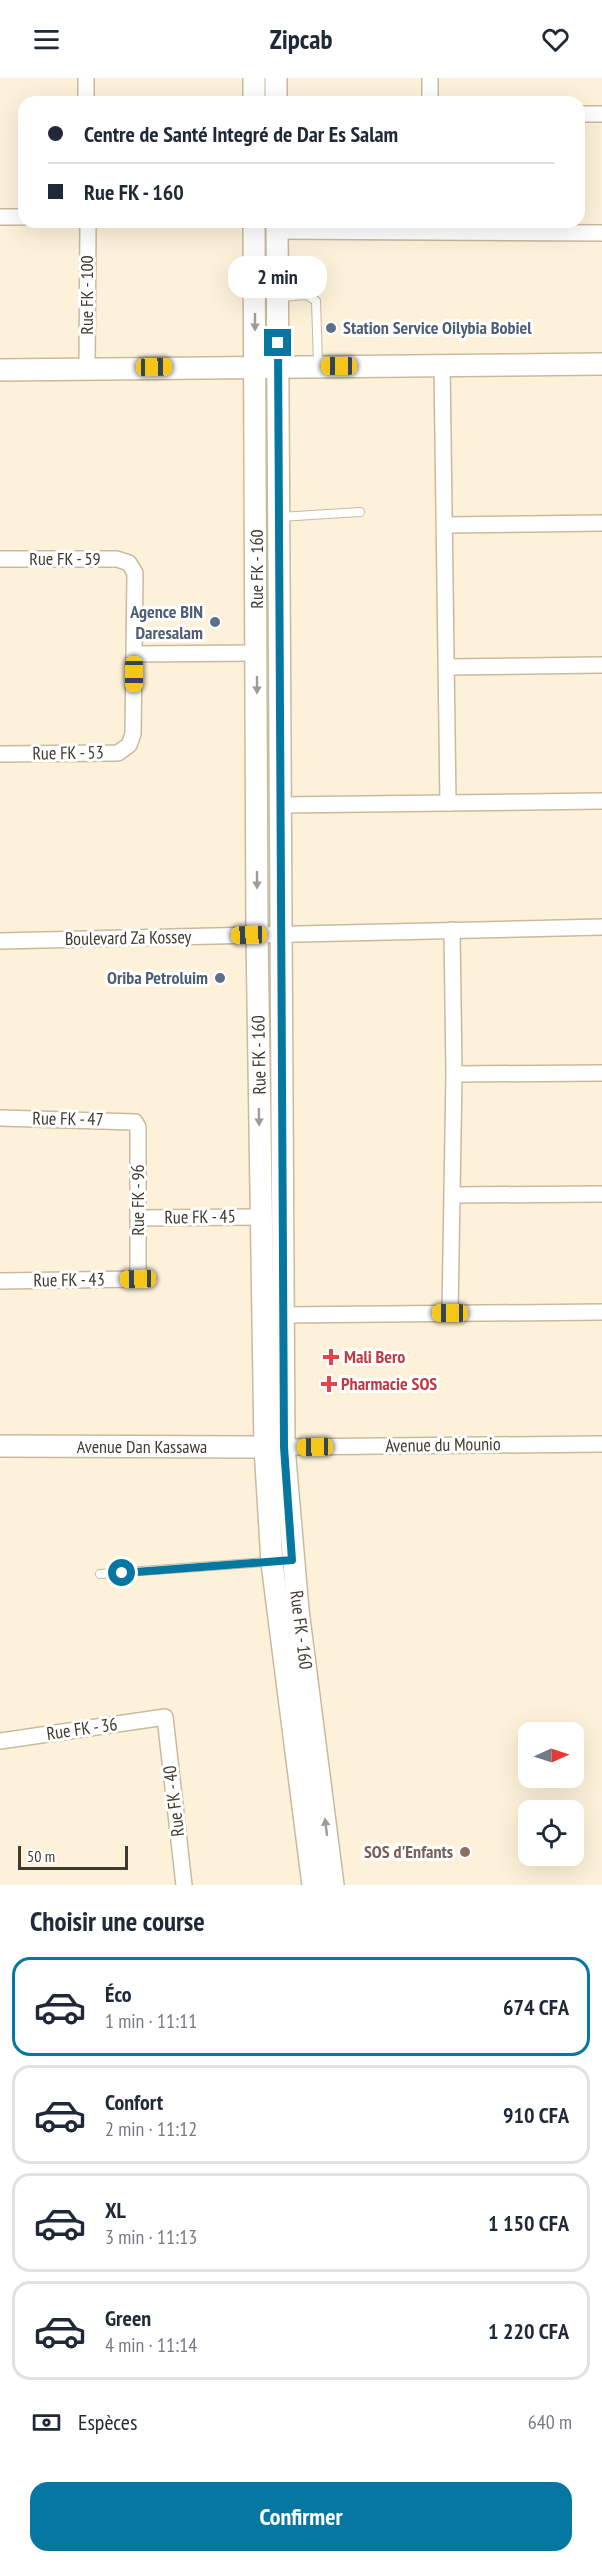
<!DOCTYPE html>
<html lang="fr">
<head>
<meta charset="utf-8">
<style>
  :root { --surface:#fff; --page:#f6f6f7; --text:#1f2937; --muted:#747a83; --line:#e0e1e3; --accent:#0577a1 }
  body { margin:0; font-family:"PT Sans Narrow",sans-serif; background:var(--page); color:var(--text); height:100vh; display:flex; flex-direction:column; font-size:22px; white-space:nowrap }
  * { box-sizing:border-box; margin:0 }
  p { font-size:20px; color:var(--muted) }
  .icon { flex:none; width:33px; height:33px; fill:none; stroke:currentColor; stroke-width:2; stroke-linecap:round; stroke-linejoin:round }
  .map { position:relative; height:1807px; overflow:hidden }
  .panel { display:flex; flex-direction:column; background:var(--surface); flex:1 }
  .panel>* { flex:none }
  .top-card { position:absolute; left:18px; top:18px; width:567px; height:132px; border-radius:18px; box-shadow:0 6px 24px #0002; display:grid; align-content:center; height:132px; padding:0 30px; background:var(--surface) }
  .needle { width:39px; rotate:87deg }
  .fabs { position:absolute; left:518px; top:1644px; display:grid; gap:12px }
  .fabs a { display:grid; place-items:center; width:66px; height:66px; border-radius:12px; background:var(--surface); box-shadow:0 6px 24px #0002; font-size:30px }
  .scale { position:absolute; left:18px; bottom:15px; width:110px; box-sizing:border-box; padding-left:6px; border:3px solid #3f3a2d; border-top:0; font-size:16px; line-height:21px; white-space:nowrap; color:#3f3a2d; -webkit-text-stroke:4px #fff; paint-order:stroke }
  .end { position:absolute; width:27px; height:27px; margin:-14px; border:8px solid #0577a1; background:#fff; box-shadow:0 0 0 3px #fff }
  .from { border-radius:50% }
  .bubble { position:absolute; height:42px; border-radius:18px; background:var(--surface); box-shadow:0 6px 24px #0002; font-size:20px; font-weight:800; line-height:42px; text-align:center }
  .car { position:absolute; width:18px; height:36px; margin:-18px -9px; border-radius:8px; box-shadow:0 0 4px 2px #0007; background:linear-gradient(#f5c518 24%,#345 0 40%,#f5c518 0 76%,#345 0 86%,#f5c518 0) }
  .top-card b { display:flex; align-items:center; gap:21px; height:57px; font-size:22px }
  .top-card b+b { border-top:2px solid var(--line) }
  .top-card i { width:15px; height:15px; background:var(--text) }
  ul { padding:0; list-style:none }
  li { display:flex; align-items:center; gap:18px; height:99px; margin:0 12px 9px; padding:0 18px; border:3px solid var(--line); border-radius:18px }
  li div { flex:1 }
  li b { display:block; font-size:22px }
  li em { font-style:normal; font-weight:800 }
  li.active { border-color:var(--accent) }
  li>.icon { width:54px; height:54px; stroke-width:1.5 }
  h2 { padding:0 30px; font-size:27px; line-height:72px }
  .pay { display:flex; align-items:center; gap:15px; height:66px; padding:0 30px; font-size:22px }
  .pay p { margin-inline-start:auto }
  .cta { display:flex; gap:12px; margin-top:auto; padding:12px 30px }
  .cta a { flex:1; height:69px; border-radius:18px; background:var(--accent); color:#fff; font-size:24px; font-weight:800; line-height:69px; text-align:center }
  header { display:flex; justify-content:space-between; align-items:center; height:78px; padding:0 30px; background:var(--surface); font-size:27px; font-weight:800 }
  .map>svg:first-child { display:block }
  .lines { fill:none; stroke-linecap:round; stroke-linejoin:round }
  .lane-casing { stroke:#c8ba9d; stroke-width:10 }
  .street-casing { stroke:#c8ba9d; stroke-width:18 }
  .secondary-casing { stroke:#c8ba9d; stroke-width:24 }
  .lane { stroke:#fff; stroke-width:8 }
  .street { stroke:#fff; stroke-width:15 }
  .secondary { stroke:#fff; stroke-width:21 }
  .oneway { fill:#9f9c96 }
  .route { stroke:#0577a1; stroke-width:8 }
  .service-dot { fill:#5c6f8a; stroke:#fff; stroke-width:2 }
  .health-dot { fill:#e0444e; stroke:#fff; stroke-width:2 }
  .education-dot { fill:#8d6e63; stroke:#fff; stroke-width:2 }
  .labels { text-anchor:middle; stroke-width:6; stroke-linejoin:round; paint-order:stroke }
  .street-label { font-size:18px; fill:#3f3a2d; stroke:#fff }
  .service-label { font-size:18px; font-weight:bold; fill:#4e5e75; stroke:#fff; text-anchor:end }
  .health-label { font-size:18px; font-weight:bold; fill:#be3a42; stroke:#fff; text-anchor:start }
  .education-label { font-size:18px; font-weight:bold; fill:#785e54; stroke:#fff; text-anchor:end }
</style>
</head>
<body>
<header><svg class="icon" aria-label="menu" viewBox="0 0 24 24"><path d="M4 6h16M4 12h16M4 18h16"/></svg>Zipcab<svg class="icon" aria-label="heart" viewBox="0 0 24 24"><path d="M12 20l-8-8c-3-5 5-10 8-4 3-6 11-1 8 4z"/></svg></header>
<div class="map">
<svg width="602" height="1807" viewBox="0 0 602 1807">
  <rect width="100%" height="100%" fill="#fdf2d9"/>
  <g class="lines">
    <defs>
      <g id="lane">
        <polyline points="280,219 307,217 316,223 318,286"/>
        <polyline points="280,439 360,434"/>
        <polyline points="100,1496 293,1482"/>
      </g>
      <g id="street">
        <polyline points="86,0 86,24"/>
        <polyline points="430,24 430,0"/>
        <polyline points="579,36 602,36"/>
        <polyline points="0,139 24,139"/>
        <polyline points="277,153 602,155"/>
        <polyline points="442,287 448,725"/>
        <polyline points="87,290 88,144"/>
        <polyline points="445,447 602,445"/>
        <polyline points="0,481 117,481 129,485 135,495 133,656 129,667 118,675 0,676"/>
        <polyline points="134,576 258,575"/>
        <polyline points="447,589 602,587"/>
        <polyline points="281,727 602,723"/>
        <polyline points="0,863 602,849"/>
        <polyline points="454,996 602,995"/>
        <polyline points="0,1040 135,1044 138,1049 138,1201 0,1203"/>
        <polyline points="452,1117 602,1116"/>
        <polyline points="138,1140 261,1139"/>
        <polyline points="450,1235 454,996 452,852"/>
        <polyline points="284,1237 602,1234"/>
        <polyline points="284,1369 602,1366"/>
        <polyline points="0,1663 165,1639 184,1807"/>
      </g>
      <g id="secondary">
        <polyline points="254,0 254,24"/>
        <polyline points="276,0 276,24"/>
        <polyline points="254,144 257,857 265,1369 272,1485 313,1807"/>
        <polyline points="277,144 284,1369 298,1532 333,1807"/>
        <polyline points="0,292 602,286"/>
        <polyline points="0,1368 278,1369"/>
      </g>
    </defs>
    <use href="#lane" class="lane-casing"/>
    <use href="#street" class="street-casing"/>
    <use href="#secondary" class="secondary-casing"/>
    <use href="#lane" class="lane"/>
    <use href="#street" class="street"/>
    <use href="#secondary" class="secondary"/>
  </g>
  <defs><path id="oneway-solid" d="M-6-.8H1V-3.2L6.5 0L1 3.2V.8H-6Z" transform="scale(1.5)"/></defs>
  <g class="oneway">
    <use href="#oneway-solid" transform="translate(255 244) rotate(90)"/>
    <use href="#oneway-solid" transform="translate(257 607) rotate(90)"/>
    <use href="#oneway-solid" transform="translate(257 802) rotate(90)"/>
    <use href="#oneway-solid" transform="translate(259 1039) rotate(89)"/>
    <use href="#oneway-solid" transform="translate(326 1749) rotate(-97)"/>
  </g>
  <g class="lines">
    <polyline class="route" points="122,1495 292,1482 284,1369 278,265"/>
  </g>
  <g class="service-dot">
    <circle cx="331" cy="250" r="6"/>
    <circle cx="215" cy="544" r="6"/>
    <circle cx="220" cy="900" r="6"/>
  </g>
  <g class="health-dot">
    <path d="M328 1270h6v6h6v6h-6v6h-6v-6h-6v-6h6z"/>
    <path d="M326 1297h6v6h6v6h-6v6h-6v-6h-6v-6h6z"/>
  </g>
  <circle class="education-dot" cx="465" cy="1774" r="6"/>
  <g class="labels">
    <g class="street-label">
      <text transform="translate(87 217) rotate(-90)" y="6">Rue FK - 100</text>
      <text x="65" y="487">Rue FK - 59</text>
      <text transform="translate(257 491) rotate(-90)" y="6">Rue FK - 160</text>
      <text transform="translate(68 675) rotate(-1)" y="6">Rue FK - 53</text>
      <text transform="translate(128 860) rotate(-1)" y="6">Boulevard Za Kossey</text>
      <text transform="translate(259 977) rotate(-91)" y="6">Rue FK - 160</text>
      <text transform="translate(68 1041) rotate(1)" y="6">Rue FK - 47</text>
      <text transform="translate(138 1122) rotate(-90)" y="6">Rue FK - 96</text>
      <text transform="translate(200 1139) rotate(-1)" y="6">Rue FK - 45</text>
      <text transform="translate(69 1202) rotate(-1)" y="6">Rue FK - 43</text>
      <text transform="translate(443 1367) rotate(-1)" y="6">Avenue du Mounio</text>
      <text x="142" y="1375">Avenue Dan Kassawa</text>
      <text transform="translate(301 1552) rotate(83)" y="6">Rue FK - 160</text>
      <text transform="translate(82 1651) rotate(-8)" y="6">Rue FK - 36</text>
      <text transform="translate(174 1723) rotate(-97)" y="6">Rue FK - 40</text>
    </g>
    <g class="service-label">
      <text x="343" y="256" text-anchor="start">Station Service Oilybia Bobiel</text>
      <text x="203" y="540">Agence BIN<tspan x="203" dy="21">Daresalam</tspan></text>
      <text x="208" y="906">Oriba Petroluim</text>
    </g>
    <g class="health-label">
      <text x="344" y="1285">Mali Bero</text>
      <text x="341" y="1312">Pharmacie SOS</text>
    </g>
    <g class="education-label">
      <text x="453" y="1780">SOS d'Enfants</text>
    </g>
  </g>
</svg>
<div class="fabs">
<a><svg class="needle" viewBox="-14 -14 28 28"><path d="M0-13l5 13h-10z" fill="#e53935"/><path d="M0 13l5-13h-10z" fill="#747a83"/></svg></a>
<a><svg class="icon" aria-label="locate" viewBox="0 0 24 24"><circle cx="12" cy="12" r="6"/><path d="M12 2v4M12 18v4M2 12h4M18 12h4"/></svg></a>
</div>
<div class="scale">50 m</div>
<i class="end from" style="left:122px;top:1495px"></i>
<i class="end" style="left:278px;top:265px"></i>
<div class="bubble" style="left:228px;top:178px;width:99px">2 min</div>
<i class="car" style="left:339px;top:288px;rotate:270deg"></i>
<i class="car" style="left:154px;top:289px;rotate:89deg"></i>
<i class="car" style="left:134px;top:596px;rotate:180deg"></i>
<i class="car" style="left:249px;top:857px;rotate:268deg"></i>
<i class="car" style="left:138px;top:1201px;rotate:269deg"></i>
<i class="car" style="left:450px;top:1235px;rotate:270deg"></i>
<i class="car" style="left:315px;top:1369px;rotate:269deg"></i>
<div class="top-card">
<b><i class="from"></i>Centre de Santé Integré de Dar Es Salam</b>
<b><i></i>Rue FK - 160</b>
</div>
</div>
<section class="panel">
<h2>Choisir une course</h2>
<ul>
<li class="active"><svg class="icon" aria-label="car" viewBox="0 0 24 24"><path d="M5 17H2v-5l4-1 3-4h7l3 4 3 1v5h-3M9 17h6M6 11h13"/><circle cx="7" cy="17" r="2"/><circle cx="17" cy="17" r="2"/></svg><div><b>Éco</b><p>1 min · 11:11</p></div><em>674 CFA</em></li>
<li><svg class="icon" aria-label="car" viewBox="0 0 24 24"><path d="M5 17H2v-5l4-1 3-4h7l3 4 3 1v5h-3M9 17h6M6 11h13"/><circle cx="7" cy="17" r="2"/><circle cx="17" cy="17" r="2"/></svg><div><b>Confort</b><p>2 min · 11:12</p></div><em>910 CFA</em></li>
<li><svg class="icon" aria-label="car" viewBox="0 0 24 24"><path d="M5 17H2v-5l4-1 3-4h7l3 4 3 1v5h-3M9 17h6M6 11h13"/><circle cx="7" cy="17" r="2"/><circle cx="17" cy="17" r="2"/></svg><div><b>XL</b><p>3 min · 11:13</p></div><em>1 150 CFA</em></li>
<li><svg class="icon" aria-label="car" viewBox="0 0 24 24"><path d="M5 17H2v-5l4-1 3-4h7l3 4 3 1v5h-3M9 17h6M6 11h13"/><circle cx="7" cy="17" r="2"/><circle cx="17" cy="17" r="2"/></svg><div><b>Green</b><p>4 min · 11:14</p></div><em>1 220 CFA</em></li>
</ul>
<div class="pay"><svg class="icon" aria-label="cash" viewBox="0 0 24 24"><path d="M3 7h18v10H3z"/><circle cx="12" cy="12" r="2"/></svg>Espèces<p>640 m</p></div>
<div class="cta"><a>Confirmer</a></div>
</section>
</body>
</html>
